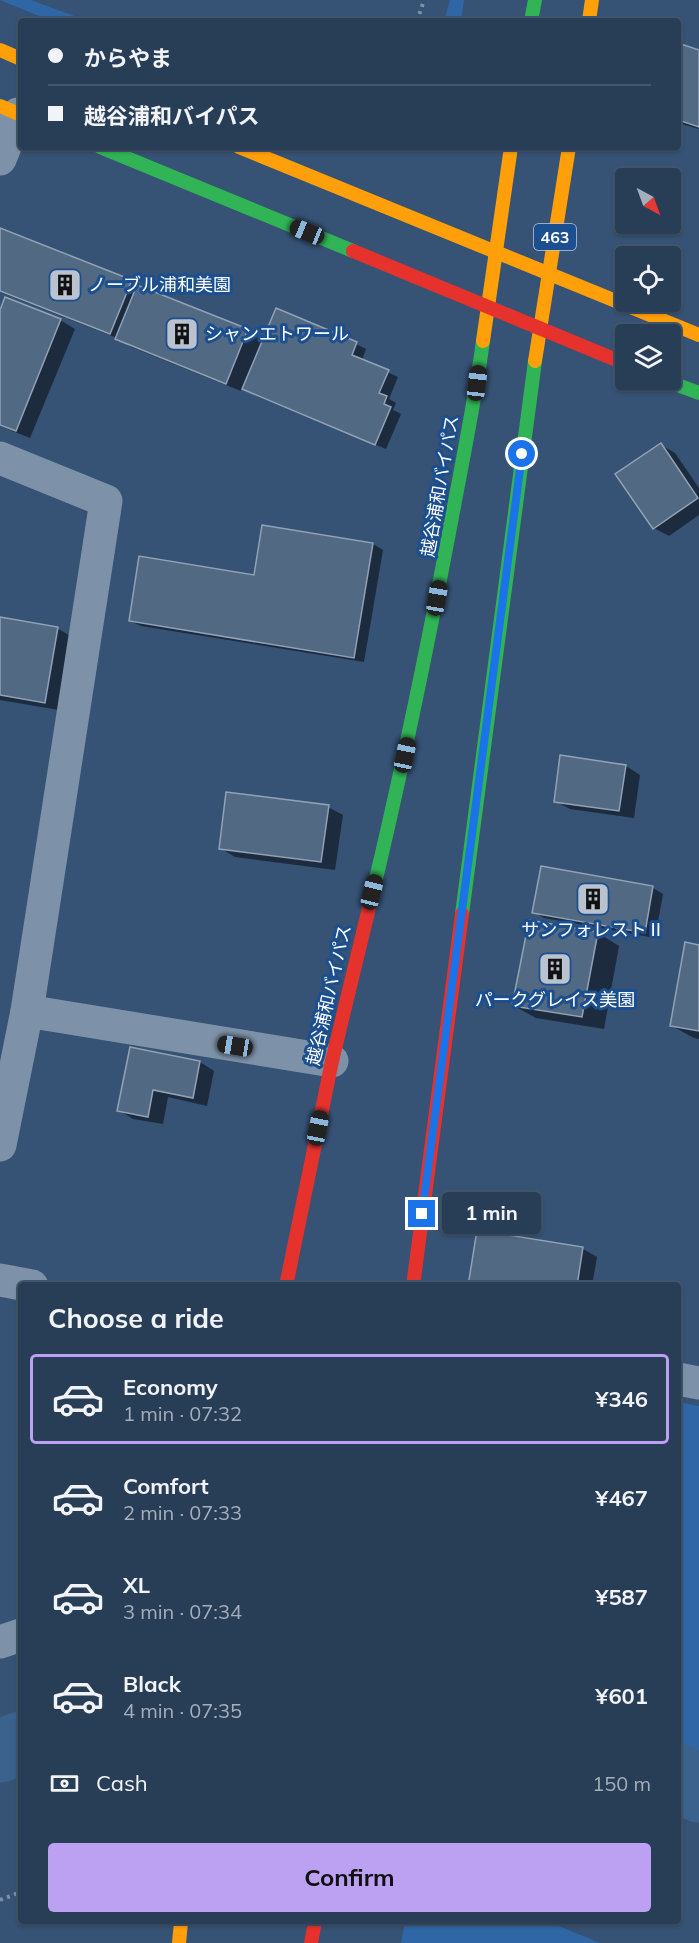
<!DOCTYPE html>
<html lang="en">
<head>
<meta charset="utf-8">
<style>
  :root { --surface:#283e57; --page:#30455d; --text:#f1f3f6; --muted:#a5aeba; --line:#44576d; --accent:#bca0f2 }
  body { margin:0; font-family:Mulish,"Noto Sans JP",sans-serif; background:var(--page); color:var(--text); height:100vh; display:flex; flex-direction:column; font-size:22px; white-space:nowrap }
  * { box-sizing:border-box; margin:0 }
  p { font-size:20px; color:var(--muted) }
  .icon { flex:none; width:33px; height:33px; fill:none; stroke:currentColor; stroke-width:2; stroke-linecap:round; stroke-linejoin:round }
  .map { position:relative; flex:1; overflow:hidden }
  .details { position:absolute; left:18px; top:1282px; width:663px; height:642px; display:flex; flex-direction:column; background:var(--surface); border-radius:6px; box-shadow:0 2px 4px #0004,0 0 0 2px var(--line) }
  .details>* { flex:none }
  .guide { position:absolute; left:18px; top:18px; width:663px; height:132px; border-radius:6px; box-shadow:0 2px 4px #0004,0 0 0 2px var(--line); display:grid; align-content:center; height:132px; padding:0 30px; background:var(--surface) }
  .needle { width:39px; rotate:139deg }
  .buttons { position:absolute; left:615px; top:168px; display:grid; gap:12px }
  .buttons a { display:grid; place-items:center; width:66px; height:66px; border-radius:6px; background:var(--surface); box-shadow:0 2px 4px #0004,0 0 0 2px var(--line); font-size:30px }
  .end { position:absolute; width:27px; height:27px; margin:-14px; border:8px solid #1a73e8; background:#fff; box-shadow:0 0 0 3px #fff }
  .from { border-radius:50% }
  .bubble { position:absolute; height:42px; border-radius:6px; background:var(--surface); box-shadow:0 2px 4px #0004,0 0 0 2px var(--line); font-size:20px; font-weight:700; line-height:42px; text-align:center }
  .car { position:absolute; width:18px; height:36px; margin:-18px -9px; border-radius:8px; box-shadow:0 0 4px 2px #0007; background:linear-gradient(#222 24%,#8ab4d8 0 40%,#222 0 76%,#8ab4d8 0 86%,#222 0) }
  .guide b { display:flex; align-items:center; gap:21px; height:57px; font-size:22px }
  .guide b+b { border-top:2px solid var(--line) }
  .guide i { width:15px; height:15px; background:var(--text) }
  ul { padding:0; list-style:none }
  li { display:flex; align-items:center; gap:18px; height:90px; margin:0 12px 9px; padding:0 18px; border:3px solid transparent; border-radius:6px }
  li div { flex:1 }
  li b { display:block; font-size:22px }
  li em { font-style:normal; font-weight:700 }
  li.selected { border-color:var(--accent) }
  li>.icon { width:54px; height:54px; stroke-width:1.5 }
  h2 { padding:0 30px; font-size:27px; line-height:72px }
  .pay { display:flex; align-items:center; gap:15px; height:66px; padding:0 30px; font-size:22px }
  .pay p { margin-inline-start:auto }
  .action { display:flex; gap:12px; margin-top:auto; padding:12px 30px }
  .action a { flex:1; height:69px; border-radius:6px; background:var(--accent); color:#111; font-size:24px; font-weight:700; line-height:69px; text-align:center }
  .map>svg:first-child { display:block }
  .green { fill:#2f66a5 }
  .shadow { fill:#0007 }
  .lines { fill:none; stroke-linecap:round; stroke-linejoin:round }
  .river { stroke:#3b618d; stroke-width:63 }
  .building { fill:#526984; stroke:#92a2b6; stroke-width:1.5 }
  .path { stroke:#7d92a8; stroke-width:4; stroke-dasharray:3 4.5; stroke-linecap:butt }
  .street { stroke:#7d92a8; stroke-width:33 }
  .fast { stroke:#30b455; stroke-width:14 }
  .slow { stroke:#ff9f0a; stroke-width:14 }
  .jam { stroke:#e5322d; stroke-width:14 }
  .route { stroke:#1a73e8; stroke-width:8 }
  .labels { text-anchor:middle; stroke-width:6; stroke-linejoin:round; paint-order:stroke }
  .shield { fill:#1b4f8f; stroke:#bbcadd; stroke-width:1.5 }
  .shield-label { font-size:16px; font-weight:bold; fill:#fff }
  .poi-label { font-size:18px; fill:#fff; stroke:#1b4f8f; text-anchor:start }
  .street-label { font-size:18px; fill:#fff; stroke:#1b4f8f }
</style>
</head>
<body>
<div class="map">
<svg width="699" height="1943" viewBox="0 0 699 1943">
  <rect width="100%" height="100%" fill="#365274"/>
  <g class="green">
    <polygon points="0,0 31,0 88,21 51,21"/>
    <polygon points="450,0 464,0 461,21 444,21"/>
    <polygon points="678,1402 699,1406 699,1762 678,1749"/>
    <polygon points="405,1922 549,1922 600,1943 401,1943"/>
  </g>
  <g class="shadow">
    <polygon points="678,45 699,51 699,129 678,123"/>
    <polygon points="0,230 131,281 146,290 247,331 264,340 356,344 366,349 362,360 398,377 389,399 396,403 393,410 401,414 386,449 254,394 243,387 241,391 131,347 117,338 0,292"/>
    <polygon points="6,299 60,320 75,329 30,438 0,426 0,314"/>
    <polygon points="661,445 675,453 699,488 699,515 669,536 654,528"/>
    <polygon points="373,544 383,550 364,662 141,626 130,621 256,576"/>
    <polygon points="0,619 57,628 72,637 59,710 0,700"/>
    <polygon points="626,766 640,775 634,818 570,809 555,801"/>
    <polygon points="328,807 343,815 335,870 235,857 220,848"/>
    <polygon points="542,868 653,888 663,894 655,938 544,918 534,912"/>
    <polygon points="598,933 619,946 604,1029 536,1018 514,1006"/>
    <polygon points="699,946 699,1039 694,1038 672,1026"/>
    <polygon points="131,1049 200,1062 214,1071 207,1106 168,1097 163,1124 133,1119 119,1110"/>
    <polygon points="583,1249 597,1257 592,1286 469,1286"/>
  </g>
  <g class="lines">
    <g class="river">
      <polyline points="0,1751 21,1743"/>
      <polyline points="678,1775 699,1791"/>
    </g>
  </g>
  <g class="building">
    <polygon points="678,43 699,50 699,127 678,120"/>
    <polygon points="0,228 132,280 110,334 0,291"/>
    <polygon points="137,285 248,329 226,384 115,339"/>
    <polygon points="5,297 61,319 16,431 0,425 0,310"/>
    <polygon points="276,308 357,342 352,355 389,370 379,393 387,396 384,404 391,407 375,445 242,389"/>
    <polygon points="661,443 698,498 653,529 615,474"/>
    <polygon points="262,525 373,543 354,658 129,621 139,556 254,575"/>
    <polygon points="0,617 58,627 45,703 0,695"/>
    <polygon points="560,755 626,765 619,811 554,802"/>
    <polygon points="226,792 329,805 321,862 219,849"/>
    <polygon points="541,866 653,886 645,933 532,913"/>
    <polygon points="529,920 598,932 582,1017 512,1006"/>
    <polygon points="685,942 699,945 699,1031 670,1026"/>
    <polygon points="130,1047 200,1061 193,1098 153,1090 148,1117 117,1111"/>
    <polygon points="477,1230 583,1247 577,1286 468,1286"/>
  </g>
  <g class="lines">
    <g class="path">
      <polyline points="417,21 424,0"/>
      <polyline points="0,1900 21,1892"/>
    </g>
    <g class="street">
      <polyline points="0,159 18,114"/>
      <polyline points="0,458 106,501 27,1011 332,1061"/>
      <polyline points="0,1145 27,1011"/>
      <polyline points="0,1280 32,1286"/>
      <polyline points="678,1379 699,1383"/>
      <polyline points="0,1642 21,1635"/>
    </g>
    <g class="fast">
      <polyline points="531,21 535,0"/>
      <polyline points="100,147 353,251"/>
      <polyline points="664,380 699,393"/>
      <path d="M 375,883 C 404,761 429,639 452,517 C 463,458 475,400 483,341"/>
      <polyline points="462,914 535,361"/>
    </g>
    <g class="slow">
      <polyline points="589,21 592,0"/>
      <polyline points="0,50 21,59"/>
      <polyline points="0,106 21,115"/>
      <polyline points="239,147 699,335"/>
      <polyline points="483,341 511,147"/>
      <polyline points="535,361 569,147"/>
      <polyline points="179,1943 181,1922"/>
    </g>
    <g class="jam">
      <polyline points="353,251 626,364"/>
      <polyline points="286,1286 332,1061 375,883"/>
      <polyline points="413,1286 462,914"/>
      <polyline points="311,1943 315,1922"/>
    </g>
  </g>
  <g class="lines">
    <polyline class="route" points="422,1214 522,454"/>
  </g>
  <defs>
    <symbol id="building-square" viewBox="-11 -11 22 22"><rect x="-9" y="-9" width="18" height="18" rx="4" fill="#b9c2ce" stroke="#1b4f8f"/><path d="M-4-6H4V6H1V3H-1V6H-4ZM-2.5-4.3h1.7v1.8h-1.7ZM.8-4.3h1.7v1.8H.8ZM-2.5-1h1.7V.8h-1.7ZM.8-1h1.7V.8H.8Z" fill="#111"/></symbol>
  </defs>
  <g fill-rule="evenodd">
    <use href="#building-square" x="46" y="266" width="38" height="38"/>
    <use href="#building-square" x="163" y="315" width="38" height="38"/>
    <use href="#building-square" x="574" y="880" width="38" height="38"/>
    <use href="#building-square" x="536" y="950" width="38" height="38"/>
  </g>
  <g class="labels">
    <rect class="shield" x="534" y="224" width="42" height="26" rx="4.5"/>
    <g class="shield-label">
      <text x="555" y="243">463</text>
    </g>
    <g class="poi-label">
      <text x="88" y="291">ノーブル浦和美園</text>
      <text x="205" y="340">シャンエトワール</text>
      <text x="593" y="936" text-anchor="middle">サンフォレストⅡ</text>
      <text x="555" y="1006" text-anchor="middle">パークグレイス美園</text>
    </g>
    <g class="street-label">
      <text transform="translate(440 486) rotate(-80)" y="6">越谷浦和バイパス</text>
      <text transform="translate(329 995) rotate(-77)" y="6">越谷浦和バイパス</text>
    </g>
  </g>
</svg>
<div class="buttons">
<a><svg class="needle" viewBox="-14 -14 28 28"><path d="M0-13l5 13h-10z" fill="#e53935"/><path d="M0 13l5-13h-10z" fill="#a5aeba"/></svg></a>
<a><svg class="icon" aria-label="locate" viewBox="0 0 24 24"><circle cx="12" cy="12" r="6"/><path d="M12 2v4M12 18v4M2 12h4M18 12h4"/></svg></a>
<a><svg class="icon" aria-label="layers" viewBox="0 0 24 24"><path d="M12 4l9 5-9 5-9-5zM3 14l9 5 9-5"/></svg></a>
</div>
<i class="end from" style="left:522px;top:454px"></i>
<i class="end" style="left:422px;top:1214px"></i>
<div class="bubble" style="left:442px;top:1192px;width:99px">1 min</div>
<i class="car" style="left:307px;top:232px;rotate:292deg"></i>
<i class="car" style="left:477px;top:383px;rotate:7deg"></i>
<i class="car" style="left:437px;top:598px;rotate:10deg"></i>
<i class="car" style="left:405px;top:755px;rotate:12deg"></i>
<i class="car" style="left:372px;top:892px;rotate:14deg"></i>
<i class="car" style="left:235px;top:1046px;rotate:279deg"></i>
<i class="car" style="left:318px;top:1128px;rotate:11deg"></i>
<div class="guide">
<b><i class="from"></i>からやま</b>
<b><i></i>越谷浦和バイパス</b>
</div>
<section class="details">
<h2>Choose a ride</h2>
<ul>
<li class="selected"><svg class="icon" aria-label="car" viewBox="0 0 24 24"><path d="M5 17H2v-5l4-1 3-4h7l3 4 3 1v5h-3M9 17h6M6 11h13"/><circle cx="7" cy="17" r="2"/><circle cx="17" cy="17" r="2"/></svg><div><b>Economy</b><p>1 min · 07:32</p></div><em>¥346</em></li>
<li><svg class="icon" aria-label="car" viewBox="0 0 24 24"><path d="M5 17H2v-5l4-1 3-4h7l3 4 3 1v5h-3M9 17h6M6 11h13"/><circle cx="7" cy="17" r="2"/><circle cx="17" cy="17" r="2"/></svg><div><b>Comfort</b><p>2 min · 07:33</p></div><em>¥467</em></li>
<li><svg class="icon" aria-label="car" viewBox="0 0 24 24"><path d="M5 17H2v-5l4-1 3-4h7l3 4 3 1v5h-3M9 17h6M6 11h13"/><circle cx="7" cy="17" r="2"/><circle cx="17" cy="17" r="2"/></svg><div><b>XL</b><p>3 min · 07:34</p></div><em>¥587</em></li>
<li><svg class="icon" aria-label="car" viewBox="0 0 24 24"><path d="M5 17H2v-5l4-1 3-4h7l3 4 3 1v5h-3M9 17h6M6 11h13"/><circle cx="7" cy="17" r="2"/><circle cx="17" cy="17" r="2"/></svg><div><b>Black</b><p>4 min · 07:35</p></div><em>¥601</em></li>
</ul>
<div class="pay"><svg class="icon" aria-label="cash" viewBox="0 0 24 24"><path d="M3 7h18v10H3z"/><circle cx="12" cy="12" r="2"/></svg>Cash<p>150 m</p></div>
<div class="action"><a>Confirm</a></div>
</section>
</div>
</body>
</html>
